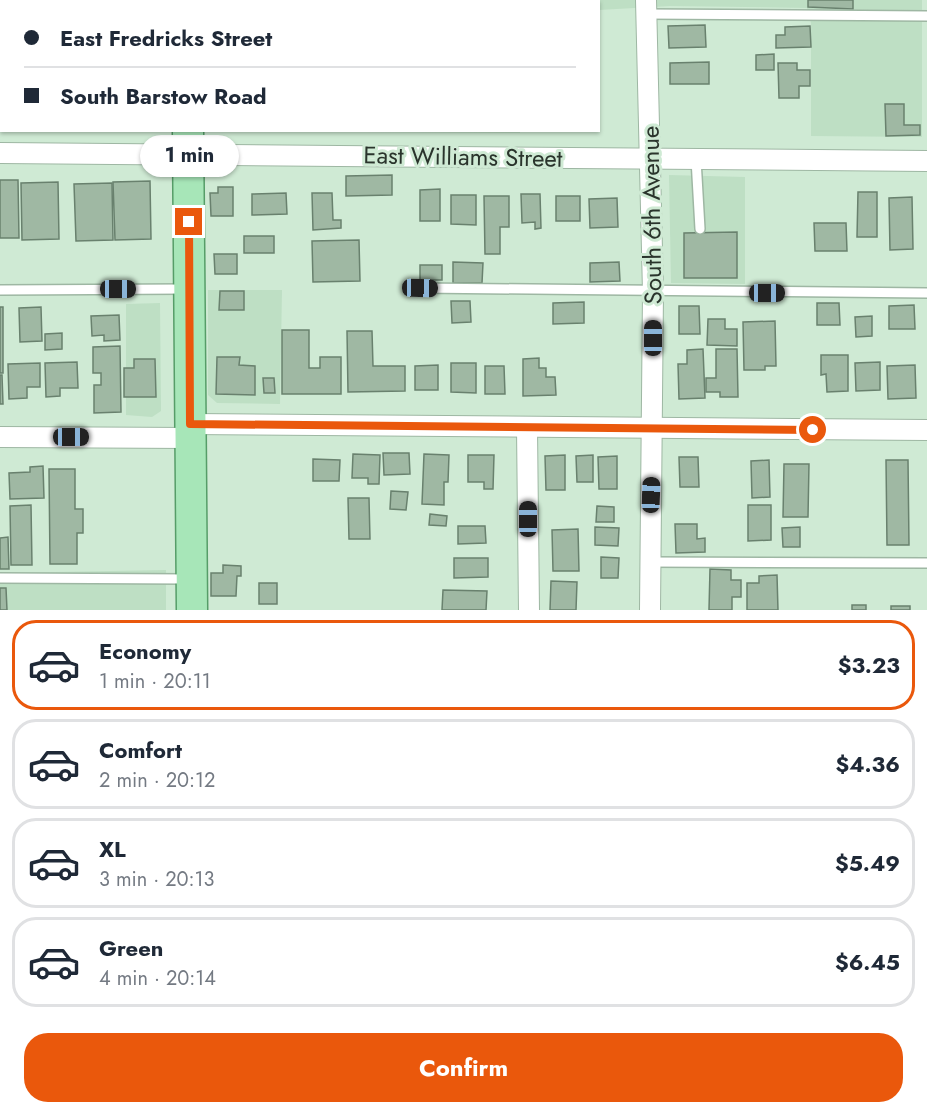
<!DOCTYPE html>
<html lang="en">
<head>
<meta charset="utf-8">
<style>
  :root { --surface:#fff; --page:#f6f6f7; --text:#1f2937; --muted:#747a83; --line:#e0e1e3; --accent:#ea580c }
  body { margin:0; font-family:Jost,sans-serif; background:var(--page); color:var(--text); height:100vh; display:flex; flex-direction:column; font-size:22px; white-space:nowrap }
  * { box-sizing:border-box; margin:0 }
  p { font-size:20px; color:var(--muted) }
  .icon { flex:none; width:33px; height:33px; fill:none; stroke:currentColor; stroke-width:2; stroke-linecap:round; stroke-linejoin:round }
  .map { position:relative; height:610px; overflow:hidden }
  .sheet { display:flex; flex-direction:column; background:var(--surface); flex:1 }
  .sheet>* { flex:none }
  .guide { position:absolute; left:0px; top:0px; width:600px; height:132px; box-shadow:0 2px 4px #0004; display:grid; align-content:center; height:132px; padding:0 24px; background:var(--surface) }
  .end { position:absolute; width:27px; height:27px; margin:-14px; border:8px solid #ea580c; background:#fff; box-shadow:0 0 0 3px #fff }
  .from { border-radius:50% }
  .bubble { position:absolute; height:42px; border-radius:21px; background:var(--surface); box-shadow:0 2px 4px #0004; font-size:20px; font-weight:700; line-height:42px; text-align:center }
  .car { position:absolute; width:18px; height:36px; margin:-18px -9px; border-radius:8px; box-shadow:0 0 4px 2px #0007; background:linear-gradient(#222 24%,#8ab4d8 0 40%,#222 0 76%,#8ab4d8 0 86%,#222 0) }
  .guide b { display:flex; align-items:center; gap:21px; height:57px; font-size:22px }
  .guide b+b { border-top:2px solid var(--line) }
  .guide i { width:15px; height:15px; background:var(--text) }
  ul { padding:10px 0 0; list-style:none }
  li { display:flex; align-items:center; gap:18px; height:90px; margin:0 12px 9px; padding:0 12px; border:3px solid var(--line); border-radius:24px }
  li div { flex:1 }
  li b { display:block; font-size:22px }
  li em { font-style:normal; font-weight:700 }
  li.active { border-color:var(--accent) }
  li>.icon { width:54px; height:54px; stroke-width:1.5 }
  .primary-button { display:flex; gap:12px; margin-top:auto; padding:12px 24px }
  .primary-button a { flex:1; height:69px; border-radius:24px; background:var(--accent); color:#fff; font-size:24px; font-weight:700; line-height:69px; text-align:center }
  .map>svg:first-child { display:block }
  .built { fill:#bedfc4 }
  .building { fill:#9fb8a3; stroke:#69816e; stroke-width:1.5 }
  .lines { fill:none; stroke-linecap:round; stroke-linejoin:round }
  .lane-casing { stroke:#9eb7a3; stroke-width:12 }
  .street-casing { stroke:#9eb7a3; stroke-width:22 }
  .primary-casing { stroke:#569d68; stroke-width:33 }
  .lane { stroke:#fff; stroke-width:9 }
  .street { stroke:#fff; stroke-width:20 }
  .primary { stroke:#a7e6b8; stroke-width:30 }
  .route { stroke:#ea580c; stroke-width:8 }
  .labels { text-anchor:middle; stroke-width:6; stroke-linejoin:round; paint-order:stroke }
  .street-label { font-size:24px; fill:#2a342c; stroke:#cfead4 }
</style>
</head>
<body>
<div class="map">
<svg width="927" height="610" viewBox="0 0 927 610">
  <rect width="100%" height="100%" fill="#cfead4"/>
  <g class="built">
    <polygon points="0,0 160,0 2,2 2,130 151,131 0,131"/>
    <polygon points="209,0 922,0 922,137 811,136 811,23 807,8 670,6 599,10 598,2"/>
    <polygon points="520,130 520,133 209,131 209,130"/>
    <polygon points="669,175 745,177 745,284 671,283"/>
    <polygon points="208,290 282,290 280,404 217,403 208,395"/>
    <polygon points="160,303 161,411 152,417 126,415 126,304"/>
    <polygon points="166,570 166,610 0,610 0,573"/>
  </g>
  <g class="building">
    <rect x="19" y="0" width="68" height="1"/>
    <polygon points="523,0 581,0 523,2"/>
    <polygon points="808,0 853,0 853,9 808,7"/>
    <polygon points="705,25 706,47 669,48 668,26"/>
    <polygon points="810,26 811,47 776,48 776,35 785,35 785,27"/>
    <polygon points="774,54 774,70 756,70 756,55"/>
    <polygon points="709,62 709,84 670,84 670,63"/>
    <polygon points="778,63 797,63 797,70 810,70 810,86 799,86 799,98 779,98"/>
    <polygon points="885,104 904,104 904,125 920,125 920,135 886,136"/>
    <polygon points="392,175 392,195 346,196 346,176"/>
    <polygon points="0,180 18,180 19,238 0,238"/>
    <polygon points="150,181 151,239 115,240 113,182"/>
    <polygon points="58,182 59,239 22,240 21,183"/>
    <polygon points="112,183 113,240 76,241 74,184"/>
    <polygon points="218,187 233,187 233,216 211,216 210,193 218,193"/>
    <polygon points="440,189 440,221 420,221 420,190"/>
    <polygon points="858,192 877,192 877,237 857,237"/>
    <polygon points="286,193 287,214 252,215 252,194"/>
    <polygon points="312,193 332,193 333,220 341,220 341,228 313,230"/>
    <polygon points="521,194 540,194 541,228 535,229 535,222 522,223"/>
    <polygon points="451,195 476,195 476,225 451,224"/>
    <polygon points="484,196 509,196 509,227 500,227 500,254 485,254"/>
    <rect x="556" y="196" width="24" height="25"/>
    <polygon points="912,197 913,249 890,250 889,198"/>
    <polygon points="617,198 618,227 590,228 589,199"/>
    <polygon points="814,223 846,223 847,251 815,251"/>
    <polygon points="737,232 737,278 684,278 684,233"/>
    <rect x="244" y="236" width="30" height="17"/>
    <polygon points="359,240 360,281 313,282 312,241"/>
    <polygon points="214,254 237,254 237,274 215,274"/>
    <polygon points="453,262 483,263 482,283 453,283"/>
    <polygon points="619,262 620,281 590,282 590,263"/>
    <rect x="420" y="265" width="22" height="15"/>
    <polygon points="220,291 244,291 244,310 219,310"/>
    <polygon points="451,301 470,301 471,322 452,323"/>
    <polygon points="584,302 584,323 553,324 553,303"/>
    <polygon points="817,303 839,303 840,325 817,325"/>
    <polygon points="914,305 915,329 889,329 889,306"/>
    <polygon points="679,306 699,306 700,334 679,334"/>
    <rect x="0" y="307" width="3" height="66"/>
    <polygon points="41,307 42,341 20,342 19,308"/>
    <polygon points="119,315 120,340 104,341 104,335 92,336 91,316"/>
    <polygon points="872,316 872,336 856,337 855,317"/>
    <polygon points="708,319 725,319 725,329 737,329 737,346 707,345"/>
    <polygon points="775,321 776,366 765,366 765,370 744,370 743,322"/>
    <polygon points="282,330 309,330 309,368 320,368 320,357 341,357 341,394 282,394"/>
    <polygon points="347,331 372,331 373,366 405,366 405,391 348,392"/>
    <polygon points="62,333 62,349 45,350 45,334"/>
    <polygon points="120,346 121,412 94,413 94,385 101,385 101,373 93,373 93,347"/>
    <polygon points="703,349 705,398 679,399 678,364 687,364 687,350"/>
    <polygon points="716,349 737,349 738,397 720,397 720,392 706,392 706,378 716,378"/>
    <polygon points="821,355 848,355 848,391 827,392 826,374 821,375"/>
    <polygon points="217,357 240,357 239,365 255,366 255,395 216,394"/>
    <polygon points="539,358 539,368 546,368 546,377 555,377 556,395 523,396 523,359"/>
    <polygon points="134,359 155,359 156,397 124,397 124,368 134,368"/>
    <polygon points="77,362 78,388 60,388 60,396 46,397 45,363"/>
    <polygon points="880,362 880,390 856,391 855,363"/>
    <polygon points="40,363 40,387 27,387 27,398 9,399 8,364"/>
    <polygon points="451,363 476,363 476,393 451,392"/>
    <polygon points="438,365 438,390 415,390 415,366"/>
    <polygon points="915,365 916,398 888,399 887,366"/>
    <polygon points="485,366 504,366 505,394 485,394"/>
    <polygon points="0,375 2,375 3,404 0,404"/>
    <polygon points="263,378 274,378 275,393 264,393"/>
    <polygon points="383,453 409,453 410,474 384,475"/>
    <polygon points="353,454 380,455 379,484 368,484 368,478 352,478"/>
    <polygon points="424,454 449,455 448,482 444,482 444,505 422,504"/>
    <polygon points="468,455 494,455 493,489 484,489 484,482 468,482"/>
    <polygon points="565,455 565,490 546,490 545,456"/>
    <polygon points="593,455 593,482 577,482 576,456"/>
    <polygon points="617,456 617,489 599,489 598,457"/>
    <polygon points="679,457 698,457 699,487 680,487"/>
    <polygon points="313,459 340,460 339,481 313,481"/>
    <polygon points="769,460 770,497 752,498 751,461"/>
    <polygon points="886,460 908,460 909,545 887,545"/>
    <polygon points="784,464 809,464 808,517 783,517"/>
    <polygon points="43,466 44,498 10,499 9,473 30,472 30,467"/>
    <polygon points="49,469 75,469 75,509 83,509 83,533 77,533 77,564 50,564"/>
    <polygon points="391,491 408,492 406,510 390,509"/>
    <polygon points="348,498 369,498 370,539 349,539"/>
    <polygon points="31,505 32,565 11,565 10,506"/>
    <polygon points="748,505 771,505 771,540 748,541"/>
    <polygon points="597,506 614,507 614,522 596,522"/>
    <polygon points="430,514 447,516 446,526 429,525"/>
    <polygon points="675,524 697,524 697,539 705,538 705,552 676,553"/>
    <polygon points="458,526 485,526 486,543 458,544"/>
    <polygon points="595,527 619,528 618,546 595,545"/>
    <polygon points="800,527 800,547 783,547 782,528"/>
    <polygon points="578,529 579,571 553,571 552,530"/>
    <polygon points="8,537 9,569 0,569 0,538"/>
    <polygon points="601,557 619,558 618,578 601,578"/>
    <polygon points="454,558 488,558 488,577 454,578"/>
    <polygon points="223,565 241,566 241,576 237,576 236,596 211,596 211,573 223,573"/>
    <polygon points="710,569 731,570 731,580 741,580 741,597 732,597 732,610 709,610"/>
    <polygon points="777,575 778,610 747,610 747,583 759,583 759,576"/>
    <polygon points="551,581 577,582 576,610 550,610"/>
    <rect x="259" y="583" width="18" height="21"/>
    <polygon points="0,588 6,588 7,610 0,610"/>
    <polygon points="443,590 487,591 486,610 442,610"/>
    <rect x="852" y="605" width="14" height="5"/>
    <rect x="891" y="606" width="19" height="4"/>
  </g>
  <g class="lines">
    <defs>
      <g id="lane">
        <polyline points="0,14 2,14"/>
        <polyline points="646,14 927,16"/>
        <polyline points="696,159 700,229"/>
        <polyline points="420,288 927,293"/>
        <polyline points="0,290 185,289"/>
        <polyline points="649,562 927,563"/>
        <polyline points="0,578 187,579"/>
      </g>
      <g id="street">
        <polyline points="646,0 653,292 650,610"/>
        <polyline points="0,153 927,161"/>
        <polyline points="190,424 927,430"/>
        <polyline points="527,428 529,610"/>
        <polyline points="0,437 190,438"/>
      </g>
      <g id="primary">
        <polyline points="185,0 185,2"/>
        <polyline points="188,130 192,610"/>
      </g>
    </defs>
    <use href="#lane" class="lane-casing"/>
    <use href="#street" class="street-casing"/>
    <use href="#primary" class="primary-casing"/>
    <use href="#lane" class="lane"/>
    <use href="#street" class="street"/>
    <use href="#primary" class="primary"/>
  </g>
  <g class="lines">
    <polyline class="route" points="189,222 190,424 813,430"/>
  </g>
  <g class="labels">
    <g class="street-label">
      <text transform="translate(463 157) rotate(1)" y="8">East Williams Street</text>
      <text transform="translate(652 215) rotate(-91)" y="8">South 6th Avenue</text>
    </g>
  </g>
</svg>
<i class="end from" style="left:813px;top:430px"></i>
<i class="end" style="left:189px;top:222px"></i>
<div class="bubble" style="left:140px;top:135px;width:99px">1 min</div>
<i class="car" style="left:420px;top:288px;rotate:91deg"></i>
<i class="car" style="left:118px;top:289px;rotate:90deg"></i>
<i class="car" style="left:767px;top:293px;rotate:90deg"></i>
<i class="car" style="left:653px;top:338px;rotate:0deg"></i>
<i class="car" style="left:71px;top:437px;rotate:90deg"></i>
<i class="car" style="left:651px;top:495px;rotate:2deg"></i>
<i class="car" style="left:528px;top:519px;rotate:0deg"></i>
<div class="guide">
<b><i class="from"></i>East Fredricks Street</b>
<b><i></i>South Barstow Road</b>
</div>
</div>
<section class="sheet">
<ul>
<li class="active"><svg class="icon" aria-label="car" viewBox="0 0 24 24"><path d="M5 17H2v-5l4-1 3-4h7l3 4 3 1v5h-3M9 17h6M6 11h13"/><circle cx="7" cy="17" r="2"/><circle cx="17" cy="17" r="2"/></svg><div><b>Economy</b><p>1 min · 20:11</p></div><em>$3.23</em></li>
<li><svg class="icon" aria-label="car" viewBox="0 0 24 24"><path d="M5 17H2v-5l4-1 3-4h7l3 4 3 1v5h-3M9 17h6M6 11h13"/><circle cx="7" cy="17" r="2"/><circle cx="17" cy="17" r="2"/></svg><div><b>Comfort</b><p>2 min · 20:12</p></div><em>$4.36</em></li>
<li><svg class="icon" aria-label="car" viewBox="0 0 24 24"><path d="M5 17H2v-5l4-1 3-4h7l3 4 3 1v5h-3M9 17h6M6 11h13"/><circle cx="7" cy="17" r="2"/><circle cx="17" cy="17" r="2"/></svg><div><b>XL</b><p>3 min · 20:13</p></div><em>$5.49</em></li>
<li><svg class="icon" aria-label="car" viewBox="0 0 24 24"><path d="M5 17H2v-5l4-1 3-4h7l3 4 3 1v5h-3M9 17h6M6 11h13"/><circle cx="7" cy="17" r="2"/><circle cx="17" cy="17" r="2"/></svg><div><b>Green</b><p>4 min · 20:14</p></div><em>$6.45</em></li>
</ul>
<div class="primary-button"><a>Confirm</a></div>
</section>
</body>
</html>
